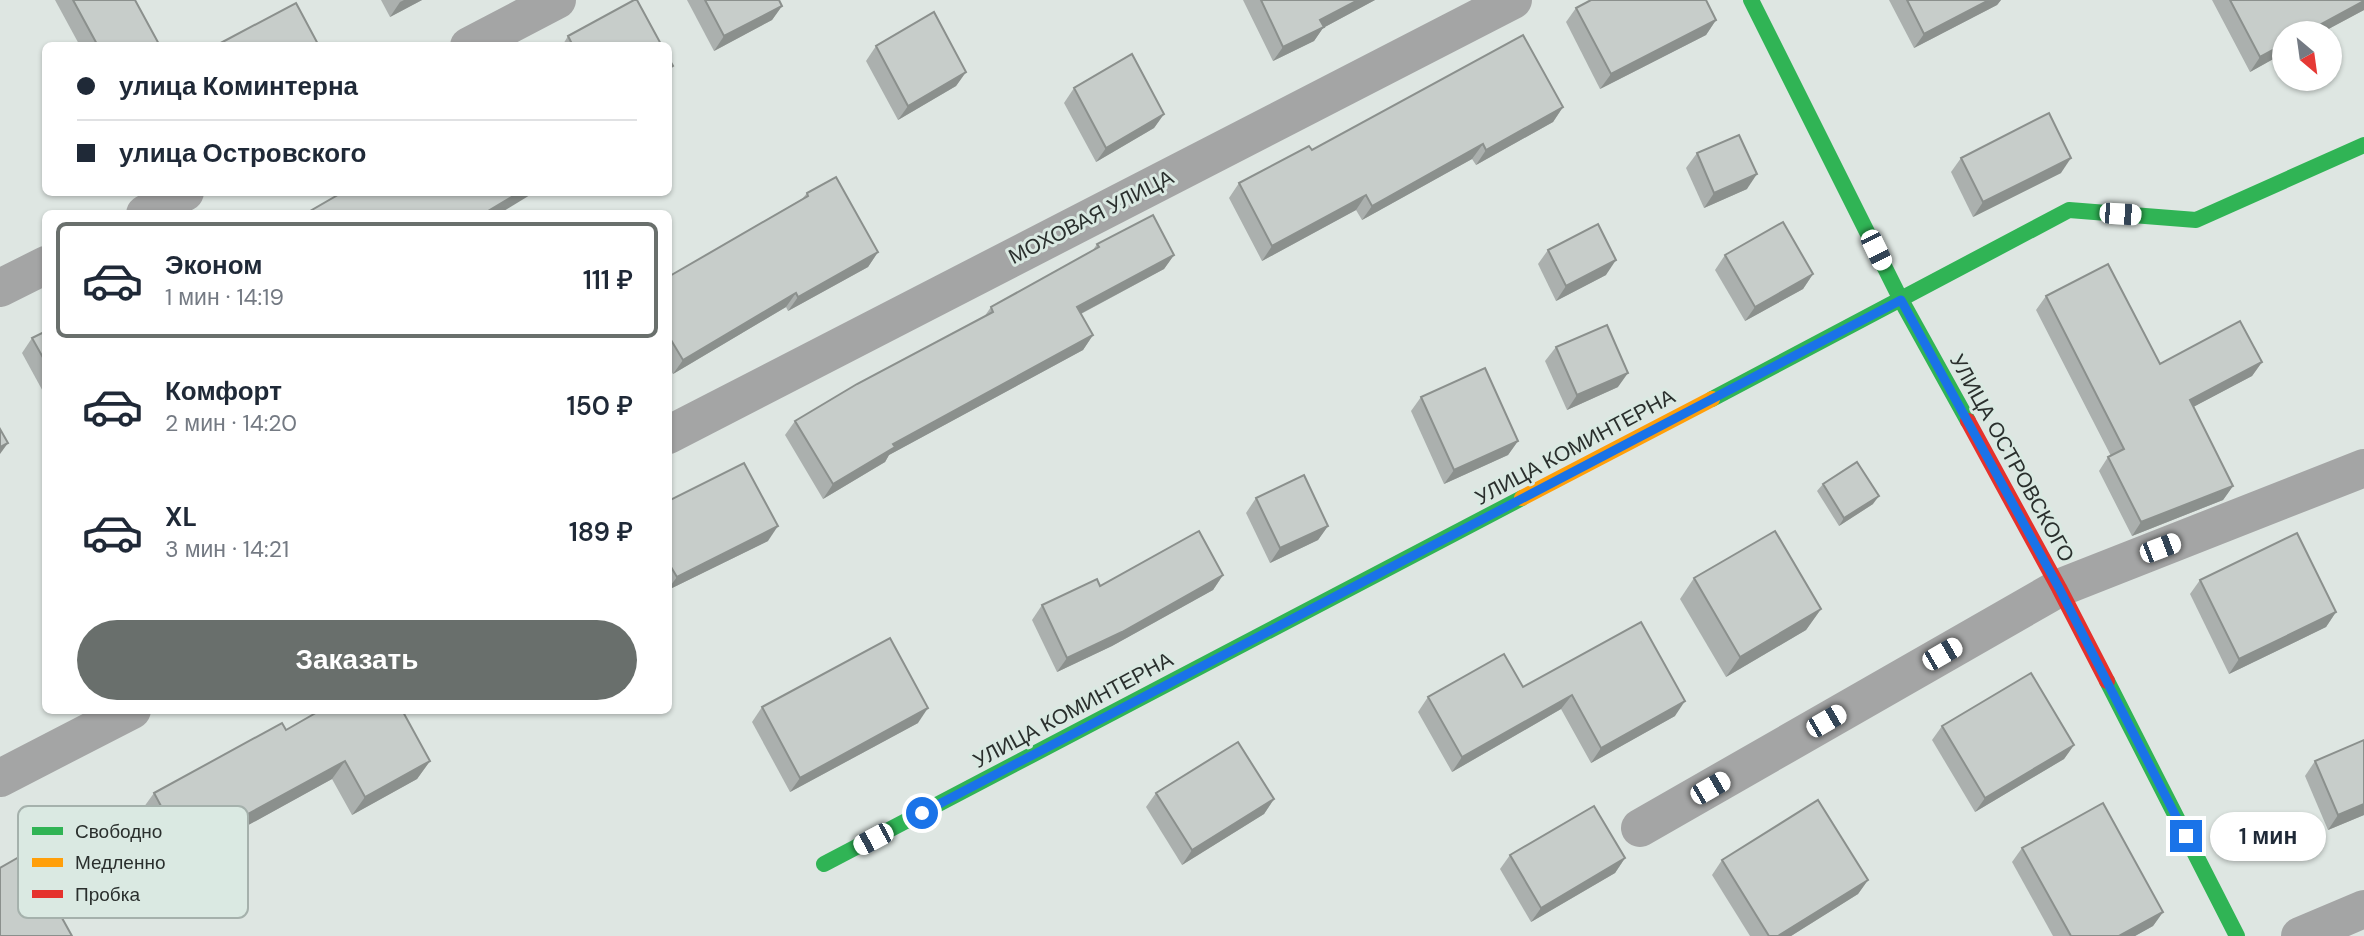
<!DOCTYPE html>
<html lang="ru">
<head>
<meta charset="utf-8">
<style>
  :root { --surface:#fff; --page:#f6f6f7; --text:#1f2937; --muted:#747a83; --line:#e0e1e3; --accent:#696f6c }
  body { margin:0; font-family:"DM Sans",sans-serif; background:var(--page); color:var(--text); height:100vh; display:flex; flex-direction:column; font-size:26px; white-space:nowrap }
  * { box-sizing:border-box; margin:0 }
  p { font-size:23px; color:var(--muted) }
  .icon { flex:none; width:38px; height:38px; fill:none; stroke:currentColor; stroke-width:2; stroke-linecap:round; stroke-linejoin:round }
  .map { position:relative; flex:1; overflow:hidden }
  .sheet { position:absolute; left:42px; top:210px; width:630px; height:504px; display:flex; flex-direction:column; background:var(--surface); border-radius:10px; box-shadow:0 2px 5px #0004 }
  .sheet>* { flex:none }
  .hud { position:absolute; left:42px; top:42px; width:630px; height:154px; border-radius:10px; box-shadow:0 2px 5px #0004; display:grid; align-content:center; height:154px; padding:0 35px; background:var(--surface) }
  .needle { width:46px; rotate:151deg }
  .buttons { position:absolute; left:2272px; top:21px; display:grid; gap:14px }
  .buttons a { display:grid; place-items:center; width:70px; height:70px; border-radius:50%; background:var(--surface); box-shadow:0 2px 5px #0004; font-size:35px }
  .end { position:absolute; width:32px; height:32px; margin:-16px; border:9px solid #1a73e8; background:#fff; box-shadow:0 0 0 4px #fff }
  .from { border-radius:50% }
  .bubble { position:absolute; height:49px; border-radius:24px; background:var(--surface); box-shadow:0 2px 5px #0004; font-size:23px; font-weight:600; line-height:49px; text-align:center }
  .car { position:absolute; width:21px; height:42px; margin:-21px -10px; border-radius:9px; box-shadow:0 0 5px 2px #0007; background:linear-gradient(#fff 24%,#345 0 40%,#fff 0 76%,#345 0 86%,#fff 0) }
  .hud b { display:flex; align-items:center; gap:24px; height:66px; font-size:26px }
  .hud b+b { border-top:2px solid var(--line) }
  .hud i { width:18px; height:18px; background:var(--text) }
  ul { padding:12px 0 0; list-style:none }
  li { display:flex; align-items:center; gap:21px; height:116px; margin:0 14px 10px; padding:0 21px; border:4px solid transparent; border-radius:10px }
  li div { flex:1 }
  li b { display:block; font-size:26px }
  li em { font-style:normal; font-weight:600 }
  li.active { border-color:var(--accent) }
  li>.icon { width:63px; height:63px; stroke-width:1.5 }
  .primary-button { display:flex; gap:14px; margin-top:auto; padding:14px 35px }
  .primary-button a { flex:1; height:80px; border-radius:42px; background:var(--accent); color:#fff; font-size:28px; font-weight:600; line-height:80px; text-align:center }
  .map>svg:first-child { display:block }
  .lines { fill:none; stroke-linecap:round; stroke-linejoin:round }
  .street { stroke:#a4a5a5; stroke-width:38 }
  .fast { stroke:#30b455; stroke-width:16 }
  .slow { stroke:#ff9f0a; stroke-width:16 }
  .jam { stroke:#e5322d; stroke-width:16 }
  .wall { fill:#abb0ae }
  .shaded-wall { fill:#8b908d }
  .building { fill:#c7cdca; stroke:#8b908d; stroke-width:2 }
  .route { stroke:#1a73e8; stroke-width:9 }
  .labels { text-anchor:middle; stroke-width:6; stroke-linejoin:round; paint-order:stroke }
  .street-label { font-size:21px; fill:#2a2f2d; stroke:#dae9e2 }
  .key { fill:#dae9e2; stroke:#a5b1ac; stroke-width:2 }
  .key-label { font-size:19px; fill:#2a2f2d }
</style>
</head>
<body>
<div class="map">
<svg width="2364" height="936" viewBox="0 0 2364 936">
  <rect width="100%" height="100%" fill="#dee6e2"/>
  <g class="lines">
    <g class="street">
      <polyline points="469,46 557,0"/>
      <polyline points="145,214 185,192"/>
      <polyline points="0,288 46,265"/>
      <polyline points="668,435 1513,0"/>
      <polyline points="0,778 132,710"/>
      <polyline points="1640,828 2059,588 2364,468"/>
      <polyline points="2300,936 2364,909"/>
    </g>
    <g class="fast">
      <polyline points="1751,0 1901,300 1968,421"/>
      <polyline points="1712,399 2069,210 2196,220 2364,145"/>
      <polyline points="2107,681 2237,936"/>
      <polyline points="824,864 1522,498"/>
    </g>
    <polyline class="slow" points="1522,498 1712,399"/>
    <polyline class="jam" points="1968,421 2059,588 2107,681"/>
  </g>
  <g class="wall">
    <polygon points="55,0 135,0 160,46 80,46"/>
    <polygon points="381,0 422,0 390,17"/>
    <polygon points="687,0 779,0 782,6 772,20 714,51"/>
    <polygon points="1243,0 1375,0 1323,28 1314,41 1273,61"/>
    <polygon points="1889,0 2001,0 1997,5 1914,48"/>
    <polygon points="2212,0 2364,0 2364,10 2321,33 2284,33 2284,53 2250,72"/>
    <polygon points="1576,8 1716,20 1706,35 1600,89 1566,22"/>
    <polygon points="568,36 662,46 562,46"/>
    <polygon points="876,46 966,72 956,86 898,120 866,61"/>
    <polygon points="1074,88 1164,114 1154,128 1096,162 1064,103"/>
    <polygon points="1563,107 1553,122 1476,165 1472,159 1362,220 1356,210 1262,261 1229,198 1239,183 1312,150"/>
    <polygon points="1697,153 1747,189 1704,208 1686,168"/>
    <polygon points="1961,158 2061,173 1973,217 1951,172"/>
    <polygon points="807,193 878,252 868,267 788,311 786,307 673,374 668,367 668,277 802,199"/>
    <polygon points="1097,244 1174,255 1164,269 1081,314 1093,335 1083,350 889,455 885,462 823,499 785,435 795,421 984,317 991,307 1093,250"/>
    <polygon points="1548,250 1606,275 1556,301 1538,264"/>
    <polygon points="1725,255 1813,274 1803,289 1745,321 1715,270"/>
    <polygon points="2046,296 2160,364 2262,362 2252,376 2193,407 2233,486 2223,500 2132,536 2099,471 2108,457 2111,456 2036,310"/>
    <polygon points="46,331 46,397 22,353 32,338"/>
    <polygon points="1556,347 1618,387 1567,410 1545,361"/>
    <polygon points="1421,397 1518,441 1508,455 1444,484 1411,411"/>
    <polygon points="1823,484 1873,504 1839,526 1817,491"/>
    <polygon points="1256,498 1328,526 1318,540 1270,563 1246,513"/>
    <polygon points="668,501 768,541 668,590"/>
    <polygon points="1223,575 1213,590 1112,646 1057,672 1032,620 1042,605 1100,586"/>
    <polygon points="1694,578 1821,609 1806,630 1726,677 1680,599"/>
    <polygon points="2200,580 2336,612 2326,627 2229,674 2190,594"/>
    <polygon points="1641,622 1675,716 1591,763 1561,709 1452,772 1418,712 1428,697 1523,687"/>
    <polygon points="762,707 918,723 790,792 752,722"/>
    <polygon points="1942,726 2074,745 2064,759 1975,812 1932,740"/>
    <polygon points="286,730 430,761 417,779 352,815 332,779 172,867 141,811 154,793"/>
    <polygon points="2315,761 2364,815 2328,830 2305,776"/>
    <polygon points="1156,793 1274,799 1264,814 1182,865 1146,807"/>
    <polygon points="2022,848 2163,912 2153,926 2135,936 2053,936 2012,862"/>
    <polygon points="1510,855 1625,858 1615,873 1531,922 1500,869"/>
    <polygon points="1722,860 1868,880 1858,894 1791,936 1750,936 1712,875"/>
  </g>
  <g class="shaded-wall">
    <polygon points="404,0 422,0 390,17 400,2"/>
    <polygon points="1358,0 1375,0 1323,28 1314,41 1273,61 1283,47 1320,20"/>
    <polygon points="1989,0 2001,0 1997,5 1914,48 1924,34"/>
    <polygon points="2364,1 2364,10 2321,33 2305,33"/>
    <polygon points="782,6 772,20 714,51 724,36"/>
    <polygon points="1716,20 1706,35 1600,89 1611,74"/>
    <polygon points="2284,44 2284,53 2250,72 2260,57"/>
    <polygon points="966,72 956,86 898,120 908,106"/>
    <polygon points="1563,107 1553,122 1476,165 1486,150"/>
    <polygon points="1164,114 1154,128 1096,162 1106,148"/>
    <polygon points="1483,144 1472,159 1362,220 1372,206"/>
    <polygon points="2071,158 2061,173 1973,217 1983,202"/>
    <polygon points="1757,174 1747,189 1704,208 1714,193"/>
    <polygon points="520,192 535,192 499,214 483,214"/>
    <polygon points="1366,195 1356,210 1262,261 1272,246"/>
    <polygon points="878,252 868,267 788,311 798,297"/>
    <polygon points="1174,255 1164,269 1067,321 1077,307"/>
    <polygon points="1616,260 1606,275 1556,301 1566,286"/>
    <polygon points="1813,274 1803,289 1745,321 1755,307"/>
    <polygon points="796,293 786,307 673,374 683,360"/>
    <polygon points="1093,335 1083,350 889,455 885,462 823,499 833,484 893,444"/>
    <polygon points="2262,362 2252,376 2180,414 2190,400"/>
    <polygon points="1628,373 1618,387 1567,410 1577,395"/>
    <polygon points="1518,441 1508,455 1444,484 1454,470"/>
    <polygon points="8,443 0,454 0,447"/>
    <polygon points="2233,486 2223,500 2132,536 2141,522"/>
    <polygon points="1879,496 1873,504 1839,526 1844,518"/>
    <polygon points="778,526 768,541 668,590 668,589 677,577"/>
    <polygon points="1328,526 1318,540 1270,563 1280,548"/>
    <polygon points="1223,575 1213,590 1112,646 1057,672 1067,658"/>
    <polygon points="1821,609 1806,630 1726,677 1740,657"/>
    <polygon points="2336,612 2326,627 2229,674 2239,659"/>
    <polygon points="1572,695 1561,709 1452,772 1462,757"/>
    <polygon points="1685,701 1675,716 1591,763 1601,748"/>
    <polygon points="928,708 918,723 790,792 800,778"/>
    <polygon points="2074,745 2064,759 1975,812 1985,798"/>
    <polygon points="345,761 332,779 172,867 184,849"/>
    <polygon points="430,761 417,779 352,815 365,797"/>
    <polygon points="1274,799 1264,814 1182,865 1192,850"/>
    <polygon points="2364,804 2364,815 2328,830 2338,815"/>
    <polygon points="1625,858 1615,873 1531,922 1541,908"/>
    <polygon points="1868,880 1858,894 1791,936 1778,936"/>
    <polygon points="2163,912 2153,926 2135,936 2119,936"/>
  </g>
  <g class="building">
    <polygon points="73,0 135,0 160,46 98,46"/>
    <polygon points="634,0 637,0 662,46 573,46 568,36"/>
    <polygon points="705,0 779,0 782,6 724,36"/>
    <polygon points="1261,0 1358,0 1320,20 1324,27 1283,47"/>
    <polygon points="1591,0 1706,0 1716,20 1611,74 1576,8"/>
    <polygon points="1907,0 1989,0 1924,34"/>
    <polygon points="2230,0 2364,0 2364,1 2305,33 2284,33 2284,44 2260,57"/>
    <polygon points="296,3 319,46 215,46"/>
    <polygon points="934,12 966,72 908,106 876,46"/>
    <polygon points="1523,35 1563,107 1486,150 1483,144 1372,206 1366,195 1272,246 1239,183 1309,146 1312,150"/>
    <polygon points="1132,54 1164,114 1106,148 1074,88"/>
    <polygon points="668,57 673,66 668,69"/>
    <polygon points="2049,113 2071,158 1983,202 1961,158"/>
    <polygon points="1739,135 1757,174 1714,193 1697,153"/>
    <polygon points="836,177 878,252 798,297 796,293 683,360 668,335 668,277 808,196 807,193"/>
    <polygon points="343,192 520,192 483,214 305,214"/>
    <polygon points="1153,215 1174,255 1077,307 1093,335 893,444 895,447 833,484 795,421 857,384 993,312 991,307 1099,247 1097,244"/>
    <polygon points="1783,222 1813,274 1755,307 1725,255"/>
    <polygon points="1598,224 1616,260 1566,286 1548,250"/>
    <polygon points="2108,264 2160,364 2240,321 2262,362 2190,400 2233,486 2141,522 2108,457 2124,449 2046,296"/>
    <polygon points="1607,325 1628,373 1577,395 1556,347"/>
    <polygon points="46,331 46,363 32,338"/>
    <polygon points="1485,368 1518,441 1454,470 1421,397"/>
    <polygon points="0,429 8,443 0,447"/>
    <polygon points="1857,462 1879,496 1844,518 1823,484"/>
    <polygon points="744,463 778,526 677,577 668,562 668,501"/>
    <polygon points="1304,475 1328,526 1280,548 1256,498"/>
    <polygon points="1199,531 1223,575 1122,632 1067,658 1042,605 1097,579 1100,586"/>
    <polygon points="1775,531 1821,609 1740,657 1694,578"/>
    <polygon points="2297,533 2336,612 2239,659 2200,580"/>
    <polygon points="1641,622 1685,701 1601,748 1572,695 1462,757 1428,697 1504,654 1523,687"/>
    <polygon points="890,638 928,708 800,778 762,707"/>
    <polygon points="2031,673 2074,745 1985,798 1942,726"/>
    <polygon points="321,710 402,710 430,761 365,797 345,761 184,849 154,793 282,723 286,730"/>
    <polygon points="2364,740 2364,804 2338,815 2315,761"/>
    <polygon points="1238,742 1274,799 1192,850 1156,793"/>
    <polygon points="1818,800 1868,880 1778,936 1769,936 1722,860"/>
    <polygon points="2103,803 2163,912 2119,936 2071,936 2022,848"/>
    <polygon points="1594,806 1625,858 1541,908 1510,855"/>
    <polygon points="26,853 72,936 0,936 0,868"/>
  </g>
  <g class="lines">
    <polyline class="route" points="922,813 1901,300 2059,588 2186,836"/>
  </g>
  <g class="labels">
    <g class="street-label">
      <text transform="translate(1091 217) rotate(-27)" y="7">МОХОВАЯ УЛИЦА</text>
      <text transform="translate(1575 447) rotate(-28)" y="7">УЛИЦА КОМИНТЕРНА</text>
      <text transform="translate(2012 458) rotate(61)" y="7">УЛИЦА ОСТРОВСКОГО</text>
      <text transform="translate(1073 710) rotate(-28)" y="7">УЛИЦА КОМИНТЕРНА</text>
    </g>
  </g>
  <rect x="18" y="806" width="230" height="112" rx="10" class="key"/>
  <rect x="32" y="827" width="31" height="8" fill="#30b455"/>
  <rect x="32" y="858" width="31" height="9" fill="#ff9f0a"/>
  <rect x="32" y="890" width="31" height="8" fill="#e5322d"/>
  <g class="key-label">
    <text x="75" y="838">Свободно</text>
    <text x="75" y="869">Медленно</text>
    <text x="75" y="901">Пробка</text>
  </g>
</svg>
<div class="buttons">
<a><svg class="needle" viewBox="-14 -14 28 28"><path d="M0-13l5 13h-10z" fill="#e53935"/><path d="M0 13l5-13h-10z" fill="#747a83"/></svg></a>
</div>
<i class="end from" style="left:922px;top:813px"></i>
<i class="end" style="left:2186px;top:836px"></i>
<div class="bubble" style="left:2210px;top:812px;width:116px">1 мин</div>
<i class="car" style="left:2120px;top:214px;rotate:94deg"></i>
<i class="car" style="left:1876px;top:250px;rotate:154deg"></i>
<i class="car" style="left:2160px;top:548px;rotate:69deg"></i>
<i class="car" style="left:1942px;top:654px;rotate:60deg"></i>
<i class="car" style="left:1826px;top:721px;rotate:60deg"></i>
<i class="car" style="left:1710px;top:788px;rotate:60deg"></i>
<i class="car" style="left:873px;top:839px;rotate:242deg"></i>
<div class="hud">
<b><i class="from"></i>улица Коминтерна</b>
<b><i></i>улица Островского</b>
</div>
<section class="sheet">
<ul>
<li class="active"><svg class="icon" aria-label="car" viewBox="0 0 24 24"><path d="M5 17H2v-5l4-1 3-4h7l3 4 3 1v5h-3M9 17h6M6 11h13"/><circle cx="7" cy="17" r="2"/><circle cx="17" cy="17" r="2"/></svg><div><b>Эконом</b><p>1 мин · 14:19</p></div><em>111 ₽</em></li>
<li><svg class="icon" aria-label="car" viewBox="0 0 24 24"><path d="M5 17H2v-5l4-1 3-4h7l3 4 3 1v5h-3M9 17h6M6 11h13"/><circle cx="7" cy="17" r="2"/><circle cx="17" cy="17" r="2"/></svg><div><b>Комфорт</b><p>2 мин · 14:20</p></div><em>150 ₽</em></li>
<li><svg class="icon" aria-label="car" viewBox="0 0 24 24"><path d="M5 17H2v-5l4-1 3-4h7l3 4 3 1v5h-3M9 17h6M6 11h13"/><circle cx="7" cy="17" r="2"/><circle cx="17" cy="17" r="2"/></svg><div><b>XL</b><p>3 мин · 14:21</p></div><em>189 ₽</em></li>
</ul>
<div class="primary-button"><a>Заказать</a></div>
</section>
</div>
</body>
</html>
